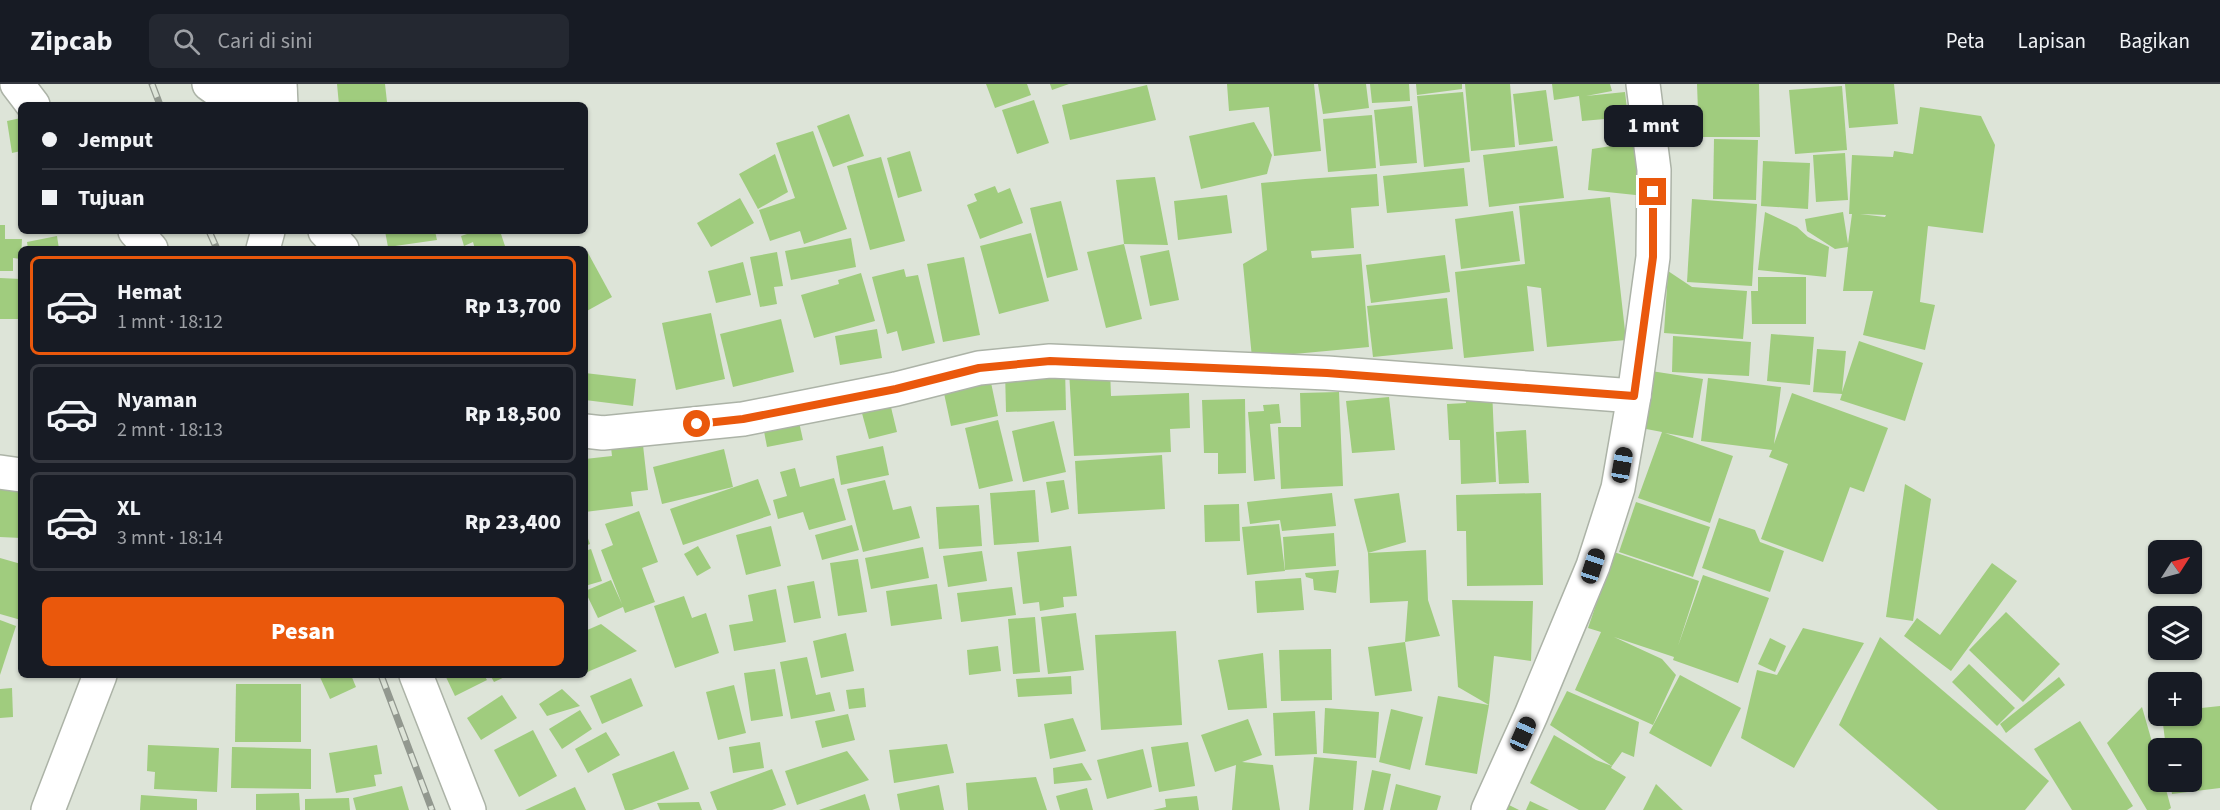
<!DOCTYPE html>
<html lang="id">
<head>
<meta charset="utf-8">
<style>
  :root { --surface:#171b24; --page:#242831; --text:#f1f3f6; --muted:#9ea1a6; --line:#363941; --accent:#ea580c }
  body { margin:0; font-family:"Source Sans 3",sans-serif; background:var(--page); color:var(--text); height:100vh; display:flex; flex-direction:column; font-size:22px; white-space:nowrap }
  * { box-sizing:border-box; margin:0 }
  p { font-size:20px; color:var(--muted) }
  .icon { flex:none; width:33px; height:33px; fill:none; stroke:currentColor; stroke-width:2; stroke-linecap:round; stroke-linejoin:round }
  .map { position:relative; flex:1; overflow:hidden }
  .drawer { position:absolute; left:18px; top:162px; width:570px; height:432px; display:flex; flex-direction:column; background:var(--surface); border-radius:9px; box-shadow:0 2px 4px #0004 }
  .drawer>* { flex:none }
  .top-card { position:absolute; left:18px; top:18px; width:570px; height:132px; border-radius:9px; box-shadow:0 2px 4px #0004; display:grid; align-content:center; height:132px; padding:0 24px; background:var(--surface) }
  .needle { width:39px; rotate:54deg }
  .buttons { position:absolute; left:2148px; top:456px; display:grid; gap:12px }
  .buttons a { display:grid; place-items:center; width:54px; height:54px; border-radius:9px; background:var(--surface); box-shadow:0 2px 4px #0004; font-size:30px }
  .end { position:absolute; width:27px; height:27px; margin:-14px; border:8px solid #ea580c; background:#fff; box-shadow:0 0 0 3px #fff }
  .from { border-radius:50% }
  .bubble { position:absolute; height:42px; border-radius:9px; background:var(--surface); box-shadow:0 2px 4px #0004; font-size:20px; font-weight:800; line-height:42px; text-align:center }
  .car { position:absolute; width:18px; height:36px; margin:-18px -9px; border-radius:8px; box-shadow:0 0 4px 2px #0007; background:linear-gradient(#222 24%,#8ab4d8 0 40%,#222 0 76%,#8ab4d8 0 86%,#222 0) }
  .top-card b { display:flex; align-items:center; gap:21px; height:57px; font-size:22px }
  .top-card b+b { border-top:2px solid var(--line) }
  .top-card i { width:15px; height:15px; background:var(--text) }
  ul { padding:10px 0 0; list-style:none }
  li { display:flex; align-items:center; gap:18px; height:99px; margin:0 12px 9px; padding:0 12px; border:3px solid var(--line); border-radius:9px }
  li div { flex:1 }
  li b { display:block; font-size:22px }
  li em { font-style:normal; font-weight:800 }
  li.on { border-color:var(--accent) }
  li>.icon { width:54px; height:54px; stroke-width:1.5 }
  .primary-button { display:flex; gap:12px; margin-top:auto; padding:12px 24px }
  .primary-button a { flex:1; height:69px; border-radius:9px; background:var(--accent); color:#fff; font-size:24px; font-weight:800; line-height:69px; text-align:center }
  header { display:flex; align-items:center; gap:36px; box-sizing:border-box; height:84px; padding:0 30px; background:var(--surface); border-bottom:2px solid var(--line) }
  header strong { font-size:28px }
  nav { display:flex; gap:33px; margin-inline-start:auto; font-size:21px }
  .search { width:420px; height:54px; background:var(--page); display:flex; align-items:center; gap:15px; box-sizing:border-box; padding:0 21px; border-radius:9px; color:var(--muted); font-size:22px }
  .map>svg:first-child { display:block }
  .building { fill:#a0cc7e; fill-rule:evenodd }
  .lines { fill:none; stroke-linecap:round; stroke-linejoin:round }
  .street-casing { stroke:#acb3a7; stroke-width:36 }
  .secondary-casing { stroke:#acb3a7; stroke-width:36 }
  .street { stroke:#fff; stroke-width:33 }
  .secondary { stroke:#fff; stroke-width:33 }
  .rail-casing { stroke:#92988f; stroke-width:7 }
  .rail { stroke:#dde4d8; stroke-width:4.5; stroke-dasharray:14; stroke-linecap:butt }
  .route { stroke:#ea580c; stroke-width:8 }
</style>
</head>
<body>
<header>
<strong>Zipcab</strong>
<div class="search"><svg class="icon" aria-label="search" viewBox="0 0 24 24"><circle cx="10" cy="10" r="6"/><path d="M15 15l6 6"/></svg>Cari di sini</div>
<nav><a>Peta</a><a>Lapisan</a><a>Bagikan</a></nav>
</header>
<div class="map">
<svg width="2220" height="726" viewBox="0 0 2220 726">
  <rect width="100%" height="100%" fill="#dde4d8"/>
  <g class="building">
    <polygon points="337,0 385,0 387,18 339,21"/>
    <polygon points="986,0 1027,0 1031,11 995,24"/>
    <polygon points="1050,0 1069,0 1052,6"/>
    <polygon points="1227,0 1314,0 1321,67 1274,72 1269,23 1229,27"/>
    <polygon points="1318,0 1366,0 1369,24 1323,30"/>
    <polygon points="1370,0 1409,0 1410,17 1372,19"/>
    <polygon points="1416,0 1462,0 1462,5 1417,11"/>
    <polygon points="1465,0 1510,0 1515,63 1471,67"/>
    <polygon points="1552,0 1610,0 1612,7 1586,12 1625,8 1628,33 1582,37 1579,12 1554,16"/>
    <polygon points="1697,0 1759,0 1760,53 1699,53"/>
    <polygon points="1845,0 1894,0 1898,40 1849,44"/>
    <polygon points="1147,1 1156,36 1070,56 1062,21"/>
    <polygon points="1842,2 1847,66 1795,70 1789,6"/>
    <polygon points="1546,6 1553,57 1519,61 1513,10"/>
    <polygon points="1463,8 1470,78 1424,83 1417,12"/>
    <polygon points="1034,16 1049,59 1017,70 1002,26"/>
    <polygon points="1412,22 1417,79 1380,82 1374,26"/>
    <path d="M 1920,23 L 1981,32 L 1995,61 L 1983,149 L 1928,142 L 1920,218 L 1935,221 L 1925,266 L 1863,251 L 1873,207 L 1843,207 L 1848,163 L 1835,165 L 1807,147 L 1805,135 L 1843,128 L 1848,160 L 1852,130 L 1849,130 L 1852,71 L 1893,73 L 1894,67 L 1913,70 ZM 1860,130 L 1886,131 L 1885,133 Z"/>
    <polygon points="849,30 864,72 833,83 817,42"/>
    <polygon points="1372,31 1376,84 1328,88 1323,35"/>
    <polygon points="21,34 21,67 12,69 7,37"/>
    <polygon points="1254,38 1272,71 1267,90 1201,105 1189,52"/>
    <polygon points="813,47 847,145 804,160 800,147 770,157 759,126 795,114 776,59"/>
    <polygon points="1714,55 1758,56 1756,116 1713,115"/>
    <polygon points="1637,58 1645,112 1588,106 1592,65"/>
    <polygon points="1557,62 1564,114 1489,123 1483,71"/>
    <polygon points="910,67 922,107 898,114 887,74"/>
    <polygon points="1845,69 1848,116 1816,118 1813,71"/>
    <polygon points="775,70 788,108 758,125 739,90"/>
    <polygon points="881,73 905,157 870,166 847,82"/>
    <polygon points="1763,77 1810,79 1808,125 1761,122"/>
    <polygon points="1464,84 1468,122 1387,129 1383,92"/>
    <polygon points="1377,90 1379,122 1351,124 1354,164 1311,167 1312,174 1361,170 1369,263 1252,274 1243,180 1267,166 1261,99 1305,95 1306,116 1305,95"/>
    <polygon points="1155,93 1168,161 1124,160 1142,235 1106,244 1087,168 1124,160 1116,96"/>
    <polygon points="995,102 998,109 1010,104 1023,139 980,155 967,121 977,117 974,110"/>
    <polygon points="1227,111 1232,149 1178,156 1174,117"/>
    <polygon points="1610,113 1626,256 1547,263 1541,204 1527,202 1534,267 1464,274 1455,188 1525,180 1519,122"/>
    <polygon points="740,114 754,139 711,163 697,139"/>
    <polygon points="1692,115 1757,120 1752,202 1687,198"/>
    <polygon points="1061,117 1078,186 1047,194 1030,124"/>
    <polygon points="1513,127 1520,177 1461,185 1455,135"/>
    <polygon points="1765,128 1797,143 1808,153 1829,163 1826,193 1758,186"/>
    <polygon points="0,141 5,141 5,155 22,155 21,175 13,174 13,187 0,187"/>
    <polygon points="385,147 435,147 437,156 388,163"/>
    <polygon points="476,147 500,147 506,165 475,165 473,158 464,162 461,152"/>
    <polygon points="1031,149 1049,217 999,230 980,162"/>
    <polygon points="57,152 59,165 28,165 27,158"/>
    <polygon points="851,154 856,183 791,196 785,167"/>
    <polygon points="1169,166 1179,216 1150,222 1140,172"/>
    <polygon points="777,168 783,202 774,203 777,220 760,223 750,173"/>
    <polygon points="588,169 612,213 585,228 585,170"/>
    <polygon points="1445,171 1450,208 1371,219 1366,181"/>
    <polygon points="964,173 980,251 943,258 927,180"/>
    <polygon points="743,178 751,211 716,219 708,187"/>
    <polygon points="904,185 906,193 918,191 935,259 902,267 897,247 887,250 872,193"/>
    <polygon points="1668,187 1692,203 1747,207 1743,255 1664,249"/>
    <polygon points="861,189 875,237 814,254 801,211 839,200 838,196"/>
    <polygon points="1758,193 1806,193 1806,240 1752,240 1751,207 1758,207"/>
    <polygon points="0,194 21,195 21,235 0,235"/>
    <polygon points="1447,214 1453,265 1373,273 1367,222"/>
    <polygon points="711,229 725,295 676,306 662,239"/>
    <polygon points="781,235 794,288 733,303 720,250"/>
    <polygon points="877,245 882,274 840,281 835,252"/>
    <polygon points="1771,250 1814,253 1810,301 1767,297"/>
    <polygon points="1673,252 1751,258 1749,292 1672,288"/>
    <polygon points="1859,257 1923,279 1905,337 1840,316 1842,310 1813,308 1817,265 1846,267 1842,308"/>
    <polygon points="1065,284 1066,326 1006,328 1005,286"/>
    <polygon points="1110,285 1111,312 1189,309 1190,344 1170,345 1171,368 1074,372 1069,287"/>
    <polygon points="1651,287 1703,295 1693,354 1665,349 1733,372 1710,439 1638,414 1662,348 1641,344"/>
    <polygon points="585,289 636,295 633,322 585,316"/>
    <polygon points="989,289 998,332 951,342 942,300"/>
    <polygon points="1708,294 1781,303 1774,360 1792,309 1888,344 1864,408 1850,403 1823,478 1761,455 1788,380 1769,373 1772,366 1701,357"/>
    <polygon points="1465,305 1492,305 1496,398 1461,400 1460,356 1449,356 1447,320 1466,319"/>
    <polygon points="1339,308 1343,402 1281,405 1278,343 1301,343 1300,309"/>
    <polygon points="1389,313 1395,366 1352,369 1346,317"/>
    <polygon points="889,315 897,348 869,355 860,322"/>
    <polygon points="1245,315 1246,389 1218,390 1218,369 1204,369 1202,316"/>
    <polygon points="1279,320 1281,339 1270,340 1275,395 1254,397 1248,328 1264,327 1263,321"/>
    <polygon points="797,329 803,356 767,363 762,337"/>
    <polygon points="998,336 1013,397 979,405 965,344"/>
    <polygon points="1054,337 1066,388 1023,398 1012,347"/>
    <polygon points="1526,346 1529,399 1499,400 1496,348"/>
    <polygon points="642,352 648,406 631,408 633,422 585,428 585,375 612,372 610,355"/>
    <polygon points="883,362 889,391 841,401 836,372"/>
    <polygon points="724,365 733,403 662,420 653,383"/>
    <polygon points="1162,371 1165,425 1078,430 1075,377"/>
    <polygon points="795,384 800,403 834,394 846,436 809,446 803,428 778,435 773,416 787,412 780,388"/>
    <polygon points="0,395 21,396 21,454 0,453"/>
    <polygon points="758,395 771,431 683,461 670,425"/>
    <polygon points="885,396 893,426 911,422 920,454 863,468 847,405"/>
    <polygon points="1064,396 1069,425 1051,429 1046,398"/>
    <polygon points="1905,400 1931,415 1913,537 1886,533"/>
    <polygon points="1035,406 1039,458 994,461 990,409"/>
    <polygon points="1332,409 1336,442 1282,447 1280,436 1250,440 1247,418"/>
    <polygon points="1399,409 1406,458 1368,469 1354,415"/>
    <polygon points="1541,409 1543,501 1467,502 1466,447 1457,447 1456,411"/>
    <polygon points="1636,418 1710,443 1693,493 1619,468"/>
    <polygon points="1239,420 1240,457 1205,458 1204,421"/>
    <polygon points="979,421 982,462 939,465 936,423"/>
    <polygon points="639,427 658,478 642,484 655,518 625,529 623,523 598,534 585,507 611,496 622,520 601,466 613,461 605,440"/>
    <polygon points="1719,434 1755,446 1760,458 1784,467 1770,508 1702,484"/>
    <polygon points="1279,440 1285,487 1247,491 1242,443"/>
    <polygon points="852,441 859,466 822,476 815,451"/>
    <polygon points="771,442 781,482 746,491 736,451"/>
    <polygon points="585,446 590,460 585,462"/>
    <polygon points="1334,449 1336,482 1285,486 1283,453"/>
    <polygon points="698,462 711,484 697,492 684,470"/>
    <polygon points="1071,462 1077,512 1063,513 1064,523 1040,527 1039,518 1023,520 1017,468"/>
    <polygon points="923,463 929,494 871,505 865,474"/>
    <polygon points="591,465 602,497 585,502 585,467"/>
    <polygon points="1426,466 1428,516 1440,552 1405,558 1412,607 1375,612 1368,563 1405,558 1408,517 1370,519 1368,469"/>
    <polygon points="982,467 987,497 948,503 943,472"/>
    <polygon points="1614,468 1699,497 1678,562 1703,491 1769,514 1738,599 1673,576 1674,573 1614,553 1662,575 1676,591 1653,641 1575,606 1601,548 1588,544"/>
    <polygon points="0,474 21,480 21,536 0,530"/>
    <polygon points="858,475 867,528 838,532 830,479"/>
    <polygon points="1992,479 2017,497 1951,587 1904,552 1917,534 1940,551"/>
    <polygon points="1339,486 1336,509 1314,506 1313,495 1306,493 1305,489"/>
    <polygon points="1301,494 1304,526 1257,529 1255,497"/>
    <polygon points="814,497 821,534 794,539 787,502"/>
    <polygon points="937,500 942,535 891,542 886,507"/>
    <polygon points="1012,503 1016,531 961,538 957,509"/>
    <polygon points="776,505 786,558 734,567 729,541 753,537 748,511"/>
    <polygon points="684,512 692,534 706,529 719,569 675,584 654,522"/>
    <polygon points="1452,516 1533,517 1531,577 1494,572 1489,621 1477,690 1425,681 1438,612 1489,621 1458,603"/>
    <polygon points="2006,528 2060,580 2023,618 1969,566"/>
    <polygon points="1076,529 1084,586 1048,590 1041,533"/>
    <polygon points="1035,533 1040,588 1013,590 1008,535"/>
    <polygon points="0,536 16,542 0,591"/>
    <polygon points="601,540 637,567 585,589 585,547"/>
    <polygon points="1803,544 1864,559 1794,684 1741,654 1757,586 1777,591"/>
    <polygon points="1176,547 1182,641 1101,646 1095,551"/>
    <polygon points="846,549 854,587 821,594 813,557"/>
    <polygon points="1880,553 2049,697 2025,726 1938,726 1839,641"/>
    <polygon points="1770,554 1786,562 1775,588 1758,580"/>
    <polygon points="998,562 1001,587 969,591 967,566"/>
    <polygon points="1331,565 1332,616 1281,617 1279,566"/>
    <polygon points="1263,569 1267,624 1228,626 1218,576"/>
    <polygon points="807,573 816,611 830,608 835,627 791,635 780,578"/>
    <polygon points="1969,580 2015,624 1997,642 1952,598"/>
    <polygon points="775,585 783,632 751,637 744,589"/>
    <polygon points="319,591 351,591 356,603 330,615"/>
    <polygon points="445,591 484,591 487,596 455,612"/>
    <polygon points="490,591 509,591 494,598"/>
    <polygon points="1680,591 1741,624 1711,683 1649,649"/>
    <polygon points="1071,592 1072,610 1018,613 1016,595"/>
    <polygon points="2059,593 2065,601 2006,649 2000,640"/>
    <polygon points="631,594 643,622 602,640 590,612"/>
    <polygon points="236,600 301,600 301,658 235,658"/>
    <polygon points="734,601 746,649 718,656 706,608"/>
    <polygon points="12,604 13,633 0,634 0,605"/>
    <polygon points="864,604 866,623 849,625 846,606"/>
    <polygon points="562,605 580,622 547,632 539,620"/>
    <polygon points="1567,607 1639,638 1634,673 1622,668 1612,682 1550,641"/>
    <polygon points="502,611 517,634 481,656 467,634"/>
    <polygon points="2220,622 2220,704 2172,710 2170,698 2192,698 2192,664 2166,664 2162,632 2192,632 2192,625"/>
    <polygon points="2142,623 2158,679 2158,698 2164,698 2171,724 2168,726 2147,726 2107,659"/>
    <polygon points="1325,624 1379,628 1376,674 1323,669"/>
    <polygon points="1391,625 1423,633 1410,686 1379,678"/>
    <polygon points="580,626 592,645 562,665 549,645"/>
    <polygon points="1315,627 1317,670 1275,672 1273,629"/>
    <polygon points="848,630 855,656 822,664 815,637"/>
    <polygon points="1073,634 1086,667 1050,675 1044,640"/>
    <polygon points="1248,635 1262,671 1242,678 1273,681 1280,726 1232,726 1236,681 1215,688 1201,651"/>
    <polygon points="2080,637 2133,722 2127,726 2072,726 2034,665"/>
    <polygon points="533,646 557,692 519,713 494,666"/>
    <polygon points="606,648 620,671 588,689 575,665"/>
    <polygon points="1554,651 1596,676 1612,682 1611,684 1626,693 1605,726 1579,726 1530,699"/>
    <polygon points="760,658 764,684 733,689 729,663"/>
    <polygon points="1188,658 1195,702 1159,708 1151,663"/>
    <polygon points="947,660 954,689 894,699 889,666"/>
    <polygon points="148,661 219,664 217,708 154,705 155,688 147,687"/>
    <polygon points="377,661 382,690 374,691 376,702 336,709 329,669"/>
    <polygon points="232,663 311,665 311,705 231,704"/>
    <polygon points="1143,665 1152,703 1107,715 1097,676"/>
    <polygon points="674,667 689,705 632,726 625,726 612,690"/>
    <polygon points="847,667 869,696 797,721 785,687"/>
    <polygon points="1314,673 1357,677 1353,726 1309,726"/>
    <polygon points="1082,679 1092,696 1054,700 1053,684"/>
    <polygon points="772,685 786,721 772,726 717,726 710,708"/>
    <polygon points="1372,686 1391,690 1383,726 1364,726"/>
    <polygon points="1036,693 1047,726 968,726 966,699"/>
    <polygon points="1396,700 1441,712 1437,726 1390,726"/>
    <polygon points="1656,700 1683,726 1643,726"/>
    <polygon points="939,701 944,726 900,726 897,710"/>
    <polygon points="402,702 409,726 356,726 353,714"/>
    <polygon points="575,703 586,726 525,726"/>
    <polygon points="1087,704 1093,726 1060,726 1056,712"/>
    <polygon points="299,709 300,726 256,726 256,710"/>
    <polygon points="865,710 870,726 819,726"/>
    <polygon points="141,711 197,715 197,726 140,726"/>
    <polygon points="1197,712 1199,726 1153,726 1166,723 1165,715"/>
    <polygon points="349,714 350,726 305,726 305,715"/>
    <polygon points="1530,717 1549,726 1526,726"/>
    <polygon points="699,718 702,726 660,726 657,719"/>
    <polygon points="1509,721 1519,726 1507,726"/>
  </g>
  <g class="lines">
    <defs>
      <g id="street">
        <polyline points="17,0 33,21"/>
        <path d="M 209,0 C 229,17 256,9 280,6"/>
        <polyline points="135,147 151,165"/>
        <polyline points="0,388 21,391"/>
        <polyline points="416,591 469,726"/>
      </g>
      <g id="secondary">
        <polyline points="280,0 281,21"/>
        <polyline points="325,147 342,165"/>
        <polyline points="263,165 268,147"/>
        <polyline points="585,347 603,349 743,335 896,305 979,284 1050,277 1327,289 1634,312"/>
        <polyline points="48,726 100,591"/>
        <polyline points="1488,726 1531,631 1593,482 1618,404 1634,312 1653,173 1654,86 1643,0"/>
      </g>
    </defs>
    <use href="#street" class="street-casing"/>
    <use href="#secondary" class="secondary-casing"/>
    <use href="#street" class="street"/>
    <use href="#secondary" class="secondary"/>
    <defs>
      <g id="rail">
        <polyline points="152,0 160,21"/>
        <polyline points="209,147 217,165"/>
        <polyline points="381,591 432,726"/>
      </g>
    </defs>
    <use href="#rail" class="rail-casing"/>
    <use href="#rail" class="rail"/>
  </g>
  <g class="lines">
    <polyline class="route" points="697,340 743,335 896,305 979,284 1050,277 1327,289 1634,312 1653,173 1653,108"/>
  </g>
</svg>
<div class="buttons">
<a><svg class="needle" viewBox="-14 -14 28 28"><path d="M0-13l5 13h-10z" fill="#e53935"/><path d="M0 13l5-13h-10z" fill="#9ea1a6"/></svg></a>
<a><svg class="icon" aria-label="layers" viewBox="0 0 24 24"><path d="M12 4l9 5-9 5-9-5zM3 14l9 5 9-5"/></svg></a>
<a>+</a>
<a>−</a>
</div>
<i class="end from" style="left:697px;top:340px"></i>
<i class="end" style="left:1653px;top:108px"></i>
<div class="bubble" style="left:1604px;top:21px;width:99px">1 mnt</div>
<i class="car" style="left:1622px;top:381px;rotate:10deg"></i>
<i class="car" style="left:1593px;top:482px;rotate:18deg"></i>
<i class="car" style="left:1523px;top:650px;rotate:24deg"></i>
<div class="top-card">
<b><i class="from"></i>Jemput</b>
<b><i></i>Tujuan</b>
</div>
<section class="drawer">
<ul>
<li class="on"><svg class="icon" aria-label="car" viewBox="0 0 24 24"><path d="M5 17H2v-5l4-1 3-4h7l3 4 3 1v5h-3M9 17h6M6 11h13"/><circle cx="7" cy="17" r="2"/><circle cx="17" cy="17" r="2"/></svg><div><b>Hemat</b><p>1 mnt · 18:12</p></div><em>Rp 13,700</em></li>
<li><svg class="icon" aria-label="car" viewBox="0 0 24 24"><path d="M5 17H2v-5l4-1 3-4h7l3 4 3 1v5h-3M9 17h6M6 11h13"/><circle cx="7" cy="17" r="2"/><circle cx="17" cy="17" r="2"/></svg><div><b>Nyaman</b><p>2 mnt · 18:13</p></div><em>Rp 18,500</em></li>
<li><svg class="icon" aria-label="car" viewBox="0 0 24 24"><path d="M5 17H2v-5l4-1 3-4h7l3 4 3 1v5h-3M9 17h6M6 11h13"/><circle cx="7" cy="17" r="2"/><circle cx="17" cy="17" r="2"/></svg><div><b>XL</b><p>3 mnt · 18:14</p></div><em>Rp 23,400</em></li>
</ul>
<div class="primary-button"><a>Pesan</a></div>
</section>
</div>
</body>
</html>
